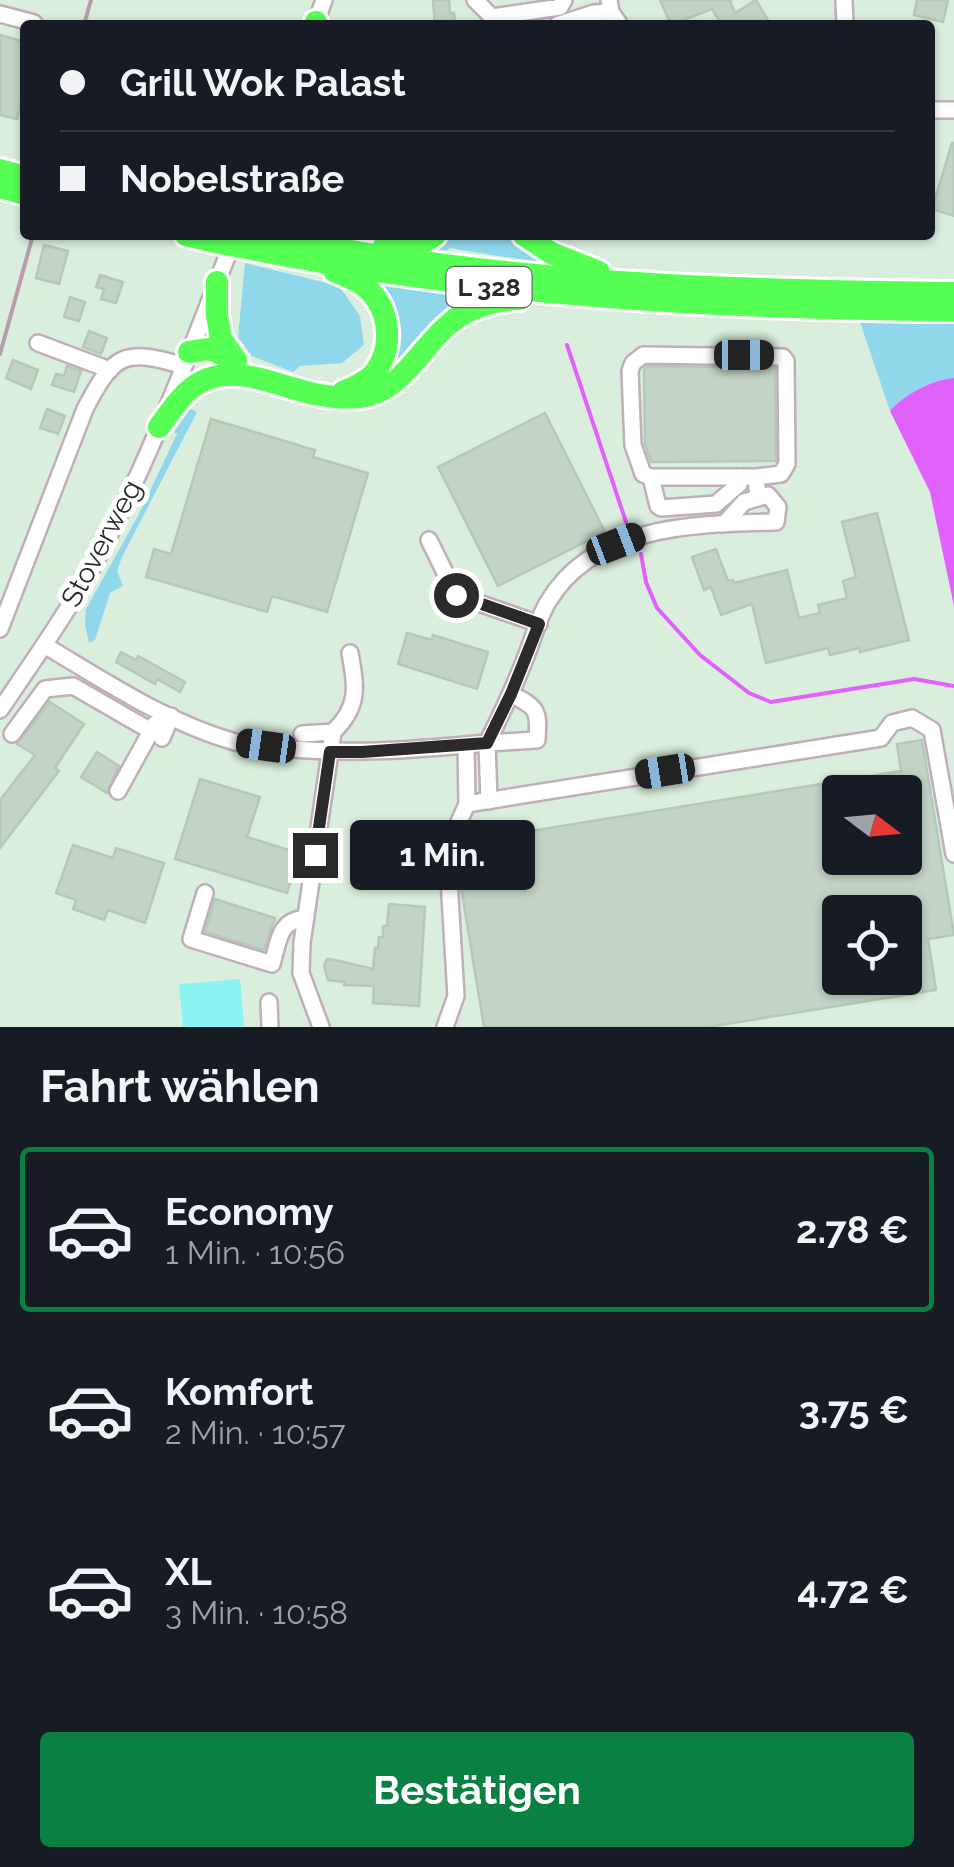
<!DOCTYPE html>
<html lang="de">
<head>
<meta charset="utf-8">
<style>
  :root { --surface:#171b24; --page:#20242c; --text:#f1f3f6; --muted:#9ea1a6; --line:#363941; --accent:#0b8043 }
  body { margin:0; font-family:Raleway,sans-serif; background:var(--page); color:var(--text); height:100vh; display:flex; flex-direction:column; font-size:38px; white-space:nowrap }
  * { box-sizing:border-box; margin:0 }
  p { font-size:32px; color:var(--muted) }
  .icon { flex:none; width:55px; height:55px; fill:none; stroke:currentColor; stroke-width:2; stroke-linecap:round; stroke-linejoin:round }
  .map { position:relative; height:1027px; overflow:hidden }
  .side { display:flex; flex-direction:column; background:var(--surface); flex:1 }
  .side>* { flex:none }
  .banner { position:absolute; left:20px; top:20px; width:915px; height:220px; border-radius:10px; box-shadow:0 2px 8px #0004; display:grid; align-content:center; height:220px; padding:0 40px; background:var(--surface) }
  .needle { width:65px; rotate:106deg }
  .buttons { position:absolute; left:822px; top:775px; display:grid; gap:20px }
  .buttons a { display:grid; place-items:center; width:100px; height:100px; border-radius:10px; background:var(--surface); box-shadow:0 2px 8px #0004; font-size:50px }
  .end { position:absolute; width:45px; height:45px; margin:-22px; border:12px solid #2a2a2a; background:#fff; box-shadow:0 0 0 5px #fff }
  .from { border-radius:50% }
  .bubble { position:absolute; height:70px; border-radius:10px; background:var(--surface); box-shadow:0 2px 8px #0004; font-size:32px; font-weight:700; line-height:70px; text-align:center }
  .car { position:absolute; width:30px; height:60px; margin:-30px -15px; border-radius:12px; box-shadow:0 0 8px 2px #0007; background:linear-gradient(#222 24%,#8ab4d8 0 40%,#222 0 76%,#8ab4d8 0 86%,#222 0) }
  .banner b { display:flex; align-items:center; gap:35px; height:95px; font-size:38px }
  .banner b+b { border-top:2px solid var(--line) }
  .banner i { width:25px; height:25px; background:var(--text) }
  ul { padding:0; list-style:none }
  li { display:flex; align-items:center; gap:30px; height:165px; margin:0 20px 15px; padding:0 20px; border:5px solid transparent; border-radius:10px }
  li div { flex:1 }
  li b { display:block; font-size:38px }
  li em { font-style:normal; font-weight:700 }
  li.active { border-color:var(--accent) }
  li>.icon { width:90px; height:90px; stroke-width:1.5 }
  h2 { padding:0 40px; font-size:45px; line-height:120px }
  .primary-button { display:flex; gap:20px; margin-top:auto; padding:20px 40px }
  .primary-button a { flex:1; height:115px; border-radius:10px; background:var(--accent); color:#fff; font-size:40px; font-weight:700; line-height:115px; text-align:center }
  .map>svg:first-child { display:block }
  .green { fill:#90d7eb }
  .pitch { fill:#8bf3f1 }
  .water { fill:#e061fc }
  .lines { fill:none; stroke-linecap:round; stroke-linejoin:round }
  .stream { stroke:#e061fc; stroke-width:4 }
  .building { fill:#c3d3c6; stroke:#b4c9b8; stroke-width:2.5; fill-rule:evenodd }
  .minor-casing { stroke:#c0aeb9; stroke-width:20 }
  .highway-casing { stroke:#fff; stroke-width:28 }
  .minor { stroke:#fff; stroke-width:15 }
  .highway { stroke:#56ff54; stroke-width:22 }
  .rail { stroke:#b79cac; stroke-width:4 }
  .highway-bridge-casing { stroke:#fff; stroke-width:28; stroke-linecap:butt }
  .highway-bridge { stroke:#56ff54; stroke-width:22 }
  .route { stroke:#2a2a2a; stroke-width:12 }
  .labels { text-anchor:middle; stroke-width:10; stroke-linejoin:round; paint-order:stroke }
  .shield { fill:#fff; stroke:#6a6a6a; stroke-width:2.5 }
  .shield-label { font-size:25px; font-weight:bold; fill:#2a2a2a }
  .street-label { font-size:28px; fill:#2a2a2a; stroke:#fff }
</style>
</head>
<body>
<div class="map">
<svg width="954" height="1027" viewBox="0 0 954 1027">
  <rect width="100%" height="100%" fill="#daeedd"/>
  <g class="green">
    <polygon points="445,235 515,235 547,259 542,263 450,248 443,252 428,250"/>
    <polygon points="245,263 339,286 360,316 364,345 342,363 300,366 293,372 252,356 238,337"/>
    <polygon points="372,284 477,299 391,379 380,375"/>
    <path d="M 859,319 L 954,320 L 954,378 C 932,380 905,394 890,411 Z"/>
    <polygon points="190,409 197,412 122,557 117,571 123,586 110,593 95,640 89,643 85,625 86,609 138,516 177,434 174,432"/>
  </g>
  <polygon class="pitch" points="240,979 244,1027 183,1027 179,984"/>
  <path class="water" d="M 954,378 L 954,606 L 930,492 L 890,411 C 905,394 932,380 954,378 Z"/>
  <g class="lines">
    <g class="stream">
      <polyline points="567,345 626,522"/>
      <polyline points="641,554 646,582 657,608 700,655 749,693 771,702 914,679 954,686"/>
    </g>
  </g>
  <g class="building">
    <polygon points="433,0 449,0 450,13 454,13 455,25 435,25"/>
    <polygon points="660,0 732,0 730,1 735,13 756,0 769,22 764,25 722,25 712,9 671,25"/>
    <polygon points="917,0 948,0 943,22 914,15"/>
    <polygon points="0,35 25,42 25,86 17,119 0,115"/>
    <polygon points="952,143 954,143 954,216 932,209"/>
    <polygon points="44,245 68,251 59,284 36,278"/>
    <polygon points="100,275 123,282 116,303 101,299 104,289 96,287"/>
    <polygon points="70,297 85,302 79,321 64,317"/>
    <polygon points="89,331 107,338 101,354 83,347"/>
    <polygon points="13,360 38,370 31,389 6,378"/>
    <polygon points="67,366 81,371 74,392 52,385 56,374 64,376"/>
    <polygon points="647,366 775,368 776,461 651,462 645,444 644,369"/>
    <polygon points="47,409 65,416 58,434 40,428"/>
    <polygon points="545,413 605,532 498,586 438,467"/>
    <polygon points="211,419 315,450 313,457 368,473 327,612 272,596 267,612 146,577 154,549 171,554"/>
    <polygon points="877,513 909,640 860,652 859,648 830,655 828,648 766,663 752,604 721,615 711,587 704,590 692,557 716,549 728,581 733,580 734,583 787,570 799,618 820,613 818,605 847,598 843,581 856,577 842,522"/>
    <polygon points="407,633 432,640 433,635 488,652 477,689 398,664"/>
    <polygon points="121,652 136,660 138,656 185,682 180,692 157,679 155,684 116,662"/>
    <polygon points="50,702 84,724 55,768 59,771 0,848 0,800 35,755 17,744"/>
    <path d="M 922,740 L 954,935 L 928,939 L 936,990 L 708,1027 L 484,1027 L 460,881 L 461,850 L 519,841 L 518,833 L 901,771 L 897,744 ZM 840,792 L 905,792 L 905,858 L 840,858 ZM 840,912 L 905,912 L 905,978 L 840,978 Z"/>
    <polygon points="97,752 119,766 107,793 81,777"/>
    <polygon points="200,779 260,797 247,837 299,853 287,893 175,859"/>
    <polygon points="73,845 113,858 116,848 164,863 145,923 108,910 104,920 73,909 76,900 56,893"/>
    <polygon points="215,899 275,918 264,950 205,932"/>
    <polygon points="389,904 425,907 419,1006 373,1003 374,986 344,985 345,982 328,980 324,966 327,959 331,959 373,969 375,948 378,948 379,937 383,937 383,926 387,926"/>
  </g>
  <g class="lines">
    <defs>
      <g id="minor">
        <polyline points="475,0 492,17 560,7 564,0"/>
        <polyline points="609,0 611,12 620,25"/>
        <polyline points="844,0 845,25"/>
        <polyline points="0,14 34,23"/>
        <polyline points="315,25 324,0"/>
        <polyline points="557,25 594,13 611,12"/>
        <polyline points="930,110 954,110"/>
        <polyline points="38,343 110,370"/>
        <polyline points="651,477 658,506 661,508 716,504 739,484 740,477"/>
        <polyline points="756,477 781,474 787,464 786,361 783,357 643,355 633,363 630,371 633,445 643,474 651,477 756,477 758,498"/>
        <polyline points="429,540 456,595 539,624"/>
        <path d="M 0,629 L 85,409 C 114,353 124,348 184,366"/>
        <path d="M 44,645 C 105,681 167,723 235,742 C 245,744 256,744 266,746 C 340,756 413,750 487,743 C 501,715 514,688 525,659 C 533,640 538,618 548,602 C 594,524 697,524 776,522 L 778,507 L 768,495 L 744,502 L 724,524"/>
        <path d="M 0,710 C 34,660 70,609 99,555 C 153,453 193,343 235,236"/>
        <polyline points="12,734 45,689 73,686 151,731"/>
        <path d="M 302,734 L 333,732 C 360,706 356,687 350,653"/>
        <polyline points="162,738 171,716"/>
        <polyline points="466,745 467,804"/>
        <polyline points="118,791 155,724"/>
        <path d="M 489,801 L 487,743 L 537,740 C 539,710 538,708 511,694"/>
        <path d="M 205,893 L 191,939 L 272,964 C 279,941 278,921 305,918"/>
        <polyline points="269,1002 270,1027"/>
        <polyline points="321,1027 301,973 302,943 333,732"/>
        <polyline points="445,1027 456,996 449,880 450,842 467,804 881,738 892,723 912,718 932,730 954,854"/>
      </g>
      <g id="highway">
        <polyline points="316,22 316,25"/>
        <polyline points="0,170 25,177"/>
        <polyline points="0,187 25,194"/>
        <polyline points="186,235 215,242"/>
        <path d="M 266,235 C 493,283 723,291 954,293"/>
        <polyline points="524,235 551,253 599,272"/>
        <path d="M 384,246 C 403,247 420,247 435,235"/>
        <path d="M 246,248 C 479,295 716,309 954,310"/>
        <path d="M 334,271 C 344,275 354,279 363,285 C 389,305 395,343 376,371 C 369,381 355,387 343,392"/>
        <polyline points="217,282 217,315 221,339 236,360"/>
        <polyline points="189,352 209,349 236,360"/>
        <path d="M 159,427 C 171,411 183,391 201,382 C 234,364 273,384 306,392 C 322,396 343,399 360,397 C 401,392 419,350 448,325 C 467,308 494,300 519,299"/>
      </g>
    </defs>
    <use href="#minor" class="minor-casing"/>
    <use href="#highway" class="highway-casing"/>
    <use href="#minor" class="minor"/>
    <use href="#highway" class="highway"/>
    <g class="rail">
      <polyline points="84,25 91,0"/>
      <polyline points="0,354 33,235"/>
    </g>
    <defs>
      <polyline id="highway-bridge" points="215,242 246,248"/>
    </defs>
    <use href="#highway-bridge" class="highway-bridge-casing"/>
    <use href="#highway-bridge" class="highway-bridge"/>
  </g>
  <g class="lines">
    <polyline class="route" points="315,855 330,752 362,752 487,743 511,694 539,624 456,595"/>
  </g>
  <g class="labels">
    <rect class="shield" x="446.5" y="267" width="85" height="40" rx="8"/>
    <g class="shield-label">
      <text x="489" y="296">L 328</text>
    </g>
    <g class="street-label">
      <text transform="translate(101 543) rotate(-62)" y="10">Stoverweg</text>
    </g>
  </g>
</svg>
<div class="buttons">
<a><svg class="needle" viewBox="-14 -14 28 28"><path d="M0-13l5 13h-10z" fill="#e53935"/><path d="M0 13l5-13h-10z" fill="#9ea1a6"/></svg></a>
<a><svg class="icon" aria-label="locate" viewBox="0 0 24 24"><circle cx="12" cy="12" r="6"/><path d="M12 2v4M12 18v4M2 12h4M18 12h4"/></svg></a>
</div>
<i class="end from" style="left:456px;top:595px"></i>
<i class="end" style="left:315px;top:855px"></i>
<div class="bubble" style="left:350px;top:820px;width:185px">1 Min.</div>
<i class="car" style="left:744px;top:355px;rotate:90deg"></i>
<i class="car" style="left:616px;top:544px;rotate:69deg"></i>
<i class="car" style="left:266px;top:746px;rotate:278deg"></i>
<i class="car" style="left:665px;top:771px;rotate:261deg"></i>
<div class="banner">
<b><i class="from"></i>Grill Wok Palast</b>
<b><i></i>Nobelstraße</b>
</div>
</div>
<section class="side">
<h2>Fahrt wählen</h2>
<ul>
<li class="active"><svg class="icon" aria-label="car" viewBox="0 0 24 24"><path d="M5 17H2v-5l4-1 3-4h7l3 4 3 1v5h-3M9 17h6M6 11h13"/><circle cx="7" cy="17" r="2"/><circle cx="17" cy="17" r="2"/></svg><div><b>Economy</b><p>1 Min. · 10:56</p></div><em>2.78 €</em></li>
<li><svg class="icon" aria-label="car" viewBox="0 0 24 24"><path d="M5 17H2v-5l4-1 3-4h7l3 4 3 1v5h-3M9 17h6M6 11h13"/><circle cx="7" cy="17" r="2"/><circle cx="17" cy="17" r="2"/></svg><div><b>Komfort</b><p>2 Min. · 10:57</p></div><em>3.75 €</em></li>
<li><svg class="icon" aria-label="car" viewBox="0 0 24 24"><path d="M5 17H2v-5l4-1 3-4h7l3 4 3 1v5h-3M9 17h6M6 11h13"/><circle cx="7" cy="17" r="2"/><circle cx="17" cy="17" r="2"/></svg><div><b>XL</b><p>3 Min. · 10:58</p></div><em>4.72 €</em></li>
</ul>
<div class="primary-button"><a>Bestätigen</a></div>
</section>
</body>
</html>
